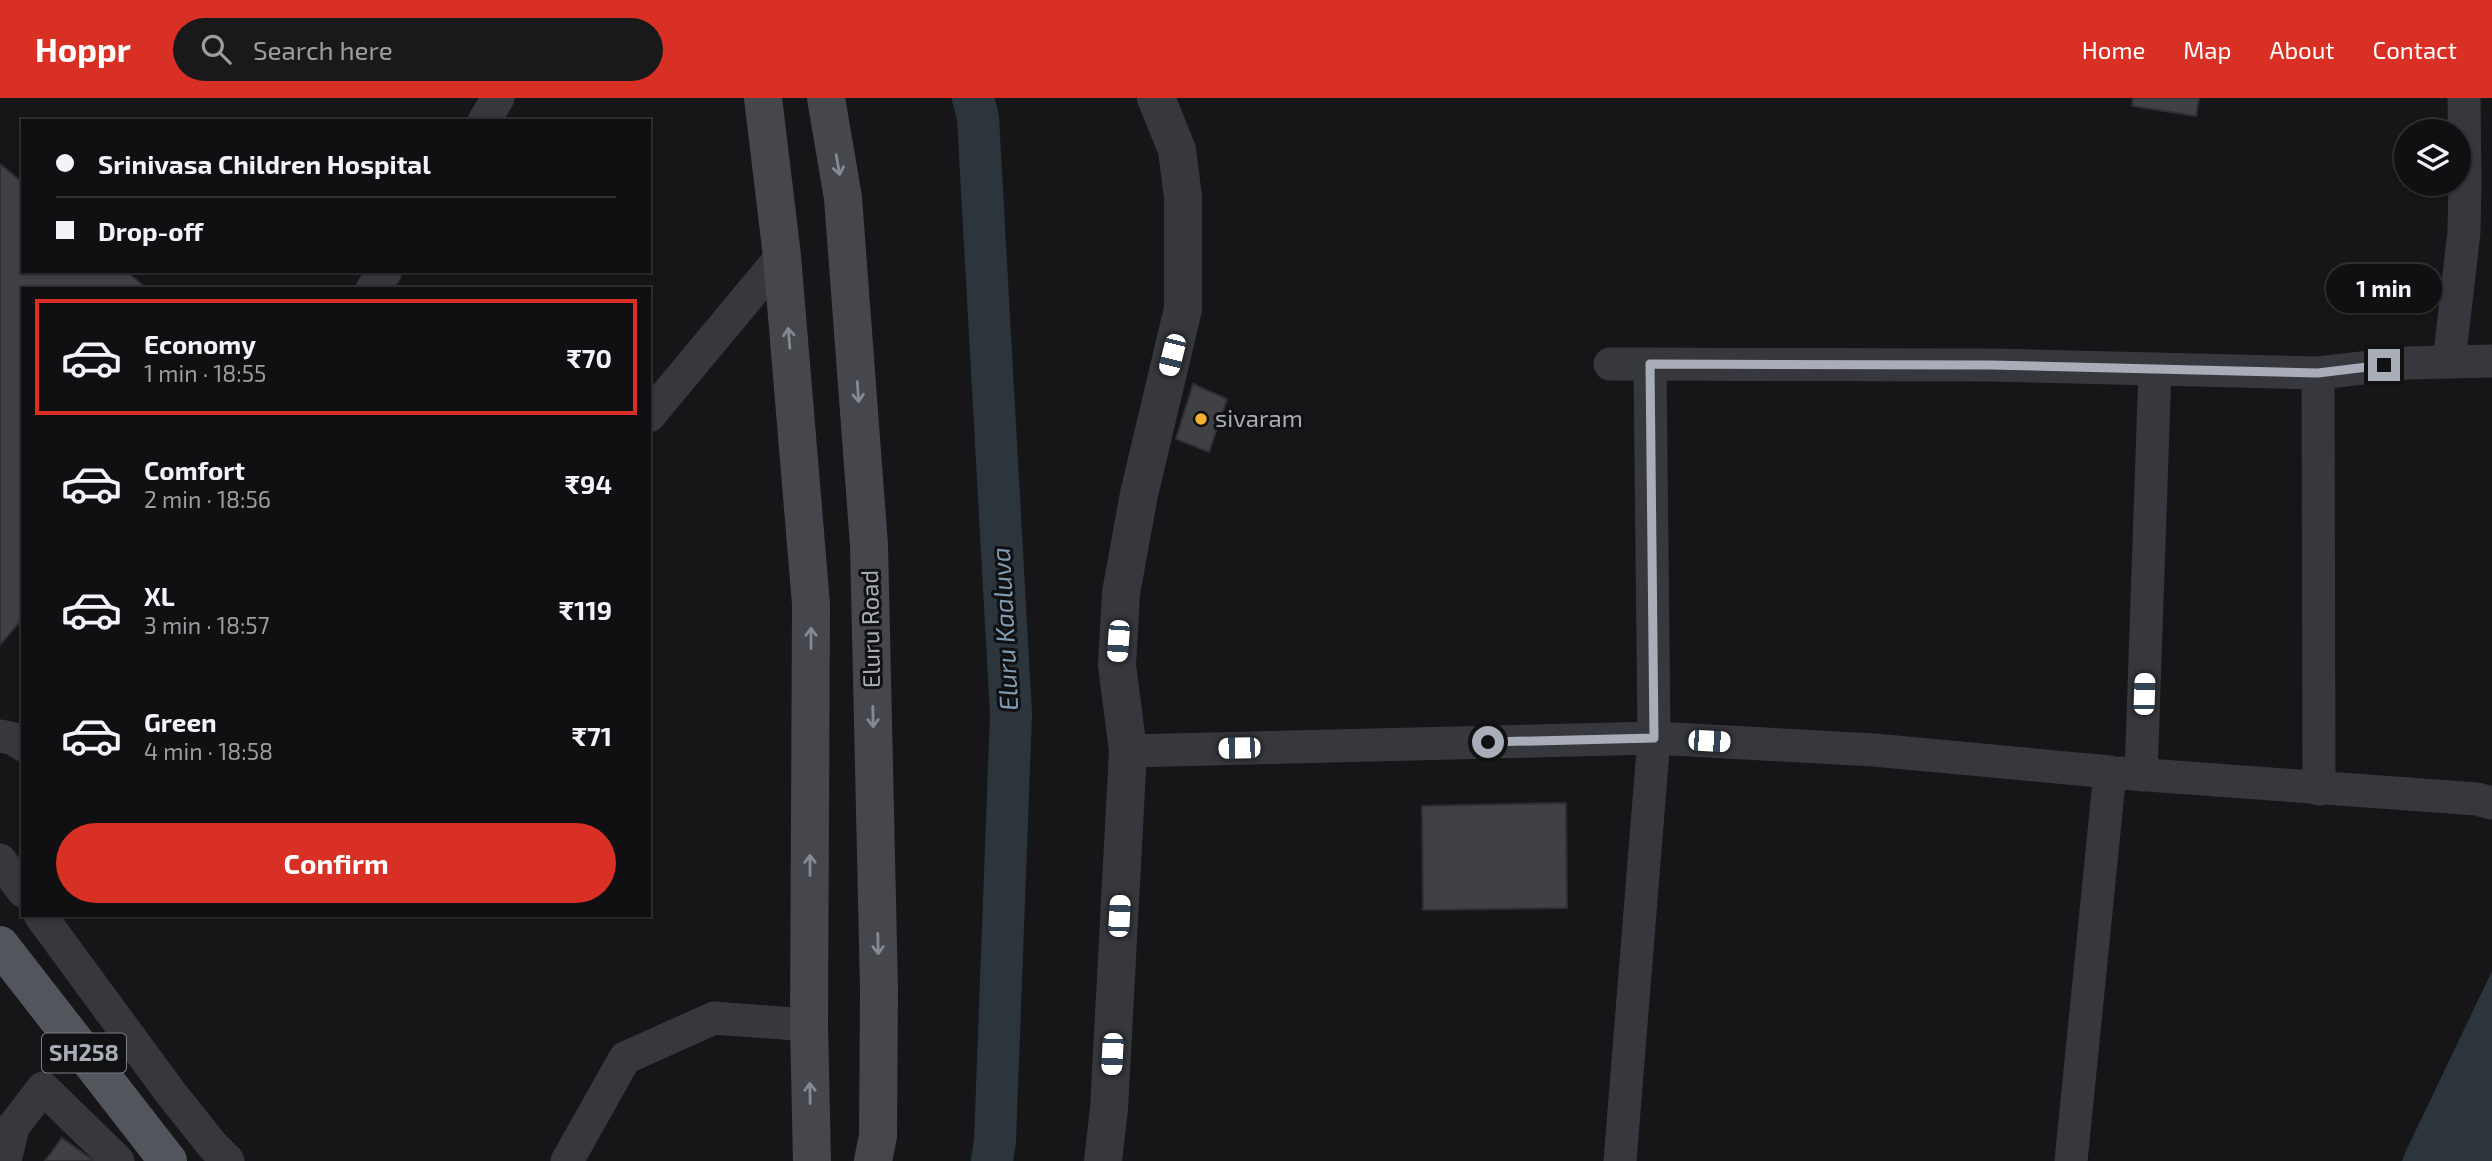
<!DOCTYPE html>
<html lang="en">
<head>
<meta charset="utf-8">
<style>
  :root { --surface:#101012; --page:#19191b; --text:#f1f3f6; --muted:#9c9d9f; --line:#303032; --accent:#d93025 }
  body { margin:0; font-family:"Exo 2",sans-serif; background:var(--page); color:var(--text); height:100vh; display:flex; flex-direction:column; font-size:26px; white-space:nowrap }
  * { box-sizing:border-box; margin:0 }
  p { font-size:23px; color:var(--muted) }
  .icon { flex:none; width:38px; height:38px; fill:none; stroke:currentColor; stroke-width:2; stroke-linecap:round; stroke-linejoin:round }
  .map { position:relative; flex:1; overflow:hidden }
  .drawer { position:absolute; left:21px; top:189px; width:630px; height:630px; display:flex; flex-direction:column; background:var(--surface); border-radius:0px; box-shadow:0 2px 5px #0004,0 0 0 2px var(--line) }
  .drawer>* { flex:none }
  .guide { position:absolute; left:21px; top:21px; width:630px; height:154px; border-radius:0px; box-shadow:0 2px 5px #0004,0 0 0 2px var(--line); display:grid; align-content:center; height:154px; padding:0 35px; background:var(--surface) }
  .fabs { position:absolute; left:2394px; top:21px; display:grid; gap:14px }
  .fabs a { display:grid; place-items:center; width:77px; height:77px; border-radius:50%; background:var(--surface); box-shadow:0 2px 5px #0004,0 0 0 2px var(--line); font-size:35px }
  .end { position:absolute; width:32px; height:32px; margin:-16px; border:9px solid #a8adb8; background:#111; box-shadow:0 0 0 4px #111 }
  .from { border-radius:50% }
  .bubble { position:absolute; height:49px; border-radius:24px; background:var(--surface); box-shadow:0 2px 5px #0004,0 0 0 2px var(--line); font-size:23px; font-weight:700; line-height:49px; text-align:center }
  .car { position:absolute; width:21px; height:42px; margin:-21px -10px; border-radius:9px; box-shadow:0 0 5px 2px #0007; background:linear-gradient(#fff 24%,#345 0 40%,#fff 0 76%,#345 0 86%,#fff 0) }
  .guide b { display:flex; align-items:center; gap:24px; height:66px; font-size:26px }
  .guide b+b { border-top:2px solid var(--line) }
  .guide i { width:18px; height:18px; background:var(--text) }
  ul { padding:12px 0 0; list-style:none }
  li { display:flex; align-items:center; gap:21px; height:116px; margin:0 14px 10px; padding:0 21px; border:4px solid transparent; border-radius:0px }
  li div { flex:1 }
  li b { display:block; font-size:26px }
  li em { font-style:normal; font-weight:700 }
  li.on { border-color:var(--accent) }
  li>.icon { width:63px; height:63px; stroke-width:1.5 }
  .action { display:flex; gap:14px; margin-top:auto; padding:14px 35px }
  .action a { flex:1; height:80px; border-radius:42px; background:var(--accent); color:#fff; font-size:28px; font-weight:700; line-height:80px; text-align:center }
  header { display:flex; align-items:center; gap:42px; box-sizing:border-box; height:98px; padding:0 35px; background:var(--accent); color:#fff }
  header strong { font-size:33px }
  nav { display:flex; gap:38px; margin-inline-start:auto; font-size:24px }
  .search { width:490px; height:63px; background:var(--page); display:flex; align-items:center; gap:18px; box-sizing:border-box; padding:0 24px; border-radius:38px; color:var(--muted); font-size:26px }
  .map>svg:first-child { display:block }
  .water { fill:#2c353c }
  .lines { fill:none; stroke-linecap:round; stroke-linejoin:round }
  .canal { stroke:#2c353c; stroke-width:42 }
  .building { fill:#404145; stroke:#303034; stroke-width:2 }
  .minor { stroke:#37383d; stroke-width:33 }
  .tertiary { stroke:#37383d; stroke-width:38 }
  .secondary { stroke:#45474d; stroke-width:38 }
  .primary { stroke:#53555c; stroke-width:38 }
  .oneway { stroke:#858993 }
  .route { stroke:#a8adb8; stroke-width:9 }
  .poi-dot { fill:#f2b134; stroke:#111113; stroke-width:2.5 }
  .labels { text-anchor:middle; stroke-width:6; stroke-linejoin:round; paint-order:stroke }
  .shield { fill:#111113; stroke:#7b7e86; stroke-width:2 }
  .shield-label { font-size:23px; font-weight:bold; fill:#a8adb8 }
  .poi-label { font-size:24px; fill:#a8adb8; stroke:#111113; text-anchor:start }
  .street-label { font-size:24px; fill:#a8adb8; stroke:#111113 }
  .water-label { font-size:26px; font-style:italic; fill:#7f9bb3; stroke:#111113 }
</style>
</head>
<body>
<header>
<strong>Hoppr</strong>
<div class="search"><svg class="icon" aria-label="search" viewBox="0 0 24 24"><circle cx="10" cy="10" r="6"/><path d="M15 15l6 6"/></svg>Search here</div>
<nav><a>Home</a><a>Map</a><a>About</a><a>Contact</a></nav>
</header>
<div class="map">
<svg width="2492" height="1063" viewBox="0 0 2492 1063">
  <rect width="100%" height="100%" fill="#161618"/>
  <polygon class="water" points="2492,873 2492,1063 2402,1063 2405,1055"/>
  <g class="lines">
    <polyline class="canal" points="973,0 978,20 1011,616 995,1043 992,1063"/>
  </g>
  <g class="building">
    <polygon points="2133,0 2199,0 2196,18 2132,8"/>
    <polygon points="0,66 23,85 23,173 126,173 147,191 23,191 23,520 0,547"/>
    <polygon points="1193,286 1227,301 1209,354 1176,341"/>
    <polygon points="1566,705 1567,810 1423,812 1422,708"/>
    <polygon points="62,1040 94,1063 45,1063"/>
  </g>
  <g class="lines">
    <g class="minor">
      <polyline points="484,23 498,0"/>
      <polyline points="372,191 386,173"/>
      <polyline points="2449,264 2464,134 2465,86 2464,0"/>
      <polyline points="1610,266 1991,267 2318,275 2406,265 2492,263"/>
      <polyline points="2318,275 2319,691"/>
      <polyline points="649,318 782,158"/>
      <polyline points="0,638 14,641 23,647"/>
      <polyline points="1128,653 1654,640 1874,652 2110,674 2071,1063"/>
      <polyline points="2120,675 2477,701 2492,705"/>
      <polyline points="2141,677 2155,271"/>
      <polyline points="0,762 23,793"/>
      <polyline points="40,817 170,994 213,1048 228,1063"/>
      <polyline points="5,1063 13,1029 43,990 118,1063"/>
      <polyline points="567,1063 625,960 714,920 809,927"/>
      <polyline points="1620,1063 1654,640 1650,266"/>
    </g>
    <polyline class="tertiary" points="1103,1063 1109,1011 1128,653 1117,567 1121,495 1139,396 1183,211 1183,99 1177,52 1156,0"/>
    <g class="secondary">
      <polyline points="763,0 782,158 811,506 809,927 812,1063"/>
      <polyline points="826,0 843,100 869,447 879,891 878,1038 873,1063"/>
    </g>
    <polyline class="primary" points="0,847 168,1063"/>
  </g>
  <defs><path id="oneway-shaft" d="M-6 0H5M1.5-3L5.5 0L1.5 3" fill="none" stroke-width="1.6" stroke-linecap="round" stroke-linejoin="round" transform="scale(1.75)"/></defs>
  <g class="oneway">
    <use href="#oneway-shaft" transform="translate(838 67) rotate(80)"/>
    <use href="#oneway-shaft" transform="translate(789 240) rotate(-95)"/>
    <use href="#oneway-shaft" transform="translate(858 294) rotate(86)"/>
    <use href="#oneway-shaft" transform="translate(811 540) rotate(-90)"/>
    <use href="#oneway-shaft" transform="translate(873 619) rotate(89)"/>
    <use href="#oneway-shaft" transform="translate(810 767) rotate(-90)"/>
    <use href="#oneway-shaft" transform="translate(878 846) rotate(89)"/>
    <use href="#oneway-shaft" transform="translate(810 995) rotate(-91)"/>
  </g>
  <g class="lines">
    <polyline class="route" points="1488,644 1654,640 1650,266 1991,267 2318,275 2384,267"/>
  </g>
  <circle class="poi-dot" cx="1201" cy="321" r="7"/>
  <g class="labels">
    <rect class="shield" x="42" y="935.5" width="84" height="39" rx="5"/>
    <g class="shield-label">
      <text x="84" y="963">SH258</text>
    </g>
    <g class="poi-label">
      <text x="1215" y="329">sivaram</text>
    </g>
    <g class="street-label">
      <text transform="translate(871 531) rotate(-91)" y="8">Eluru Road</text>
    </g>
    <g class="water-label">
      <text transform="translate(1005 531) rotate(-93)" y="9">Eluru Kaaluva</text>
    </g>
  </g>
</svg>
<div class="fabs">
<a><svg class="icon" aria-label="layers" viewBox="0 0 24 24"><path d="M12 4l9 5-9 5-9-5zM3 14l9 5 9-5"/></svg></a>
</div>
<i class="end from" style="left:1488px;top:644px"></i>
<i class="end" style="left:2384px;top:267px"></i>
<div class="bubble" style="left:2326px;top:166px;width:116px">1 min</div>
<i class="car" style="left:1172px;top:257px;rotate:194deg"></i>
<i class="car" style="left:1118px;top:543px;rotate:184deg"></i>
<i class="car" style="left:2144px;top:596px;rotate:2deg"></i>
<i class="car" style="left:1709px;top:643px;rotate:93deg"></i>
<i class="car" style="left:1239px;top:650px;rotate:269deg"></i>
<i class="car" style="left:1119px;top:818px;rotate:3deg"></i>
<i class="car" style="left:1112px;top:956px;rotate:183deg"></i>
<div class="guide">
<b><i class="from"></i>Srinivasa Children Hospital</b>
<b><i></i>Drop-off</b>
</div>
<section class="drawer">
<ul>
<li class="on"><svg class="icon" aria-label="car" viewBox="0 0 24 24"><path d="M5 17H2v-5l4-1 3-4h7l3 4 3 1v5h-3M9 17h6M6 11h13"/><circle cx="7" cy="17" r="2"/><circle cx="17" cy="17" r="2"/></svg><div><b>Economy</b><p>1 min · 18:55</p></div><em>₹70</em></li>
<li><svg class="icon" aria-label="car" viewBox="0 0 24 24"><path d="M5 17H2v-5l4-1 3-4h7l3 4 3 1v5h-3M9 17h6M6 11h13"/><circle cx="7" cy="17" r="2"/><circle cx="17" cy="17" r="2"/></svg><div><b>Comfort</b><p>2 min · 18:56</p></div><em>₹94</em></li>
<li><svg class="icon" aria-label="car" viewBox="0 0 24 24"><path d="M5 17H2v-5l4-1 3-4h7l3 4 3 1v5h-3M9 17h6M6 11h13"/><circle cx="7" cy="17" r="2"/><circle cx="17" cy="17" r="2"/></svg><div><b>XL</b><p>3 min · 18:57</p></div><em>₹119</em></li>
<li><svg class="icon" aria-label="car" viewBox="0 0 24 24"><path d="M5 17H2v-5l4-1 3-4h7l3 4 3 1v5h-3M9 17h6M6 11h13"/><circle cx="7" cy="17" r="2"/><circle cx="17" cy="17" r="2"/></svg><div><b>Green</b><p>4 min · 18:58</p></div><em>₹71</em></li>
</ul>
<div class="action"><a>Confirm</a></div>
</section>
</div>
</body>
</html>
